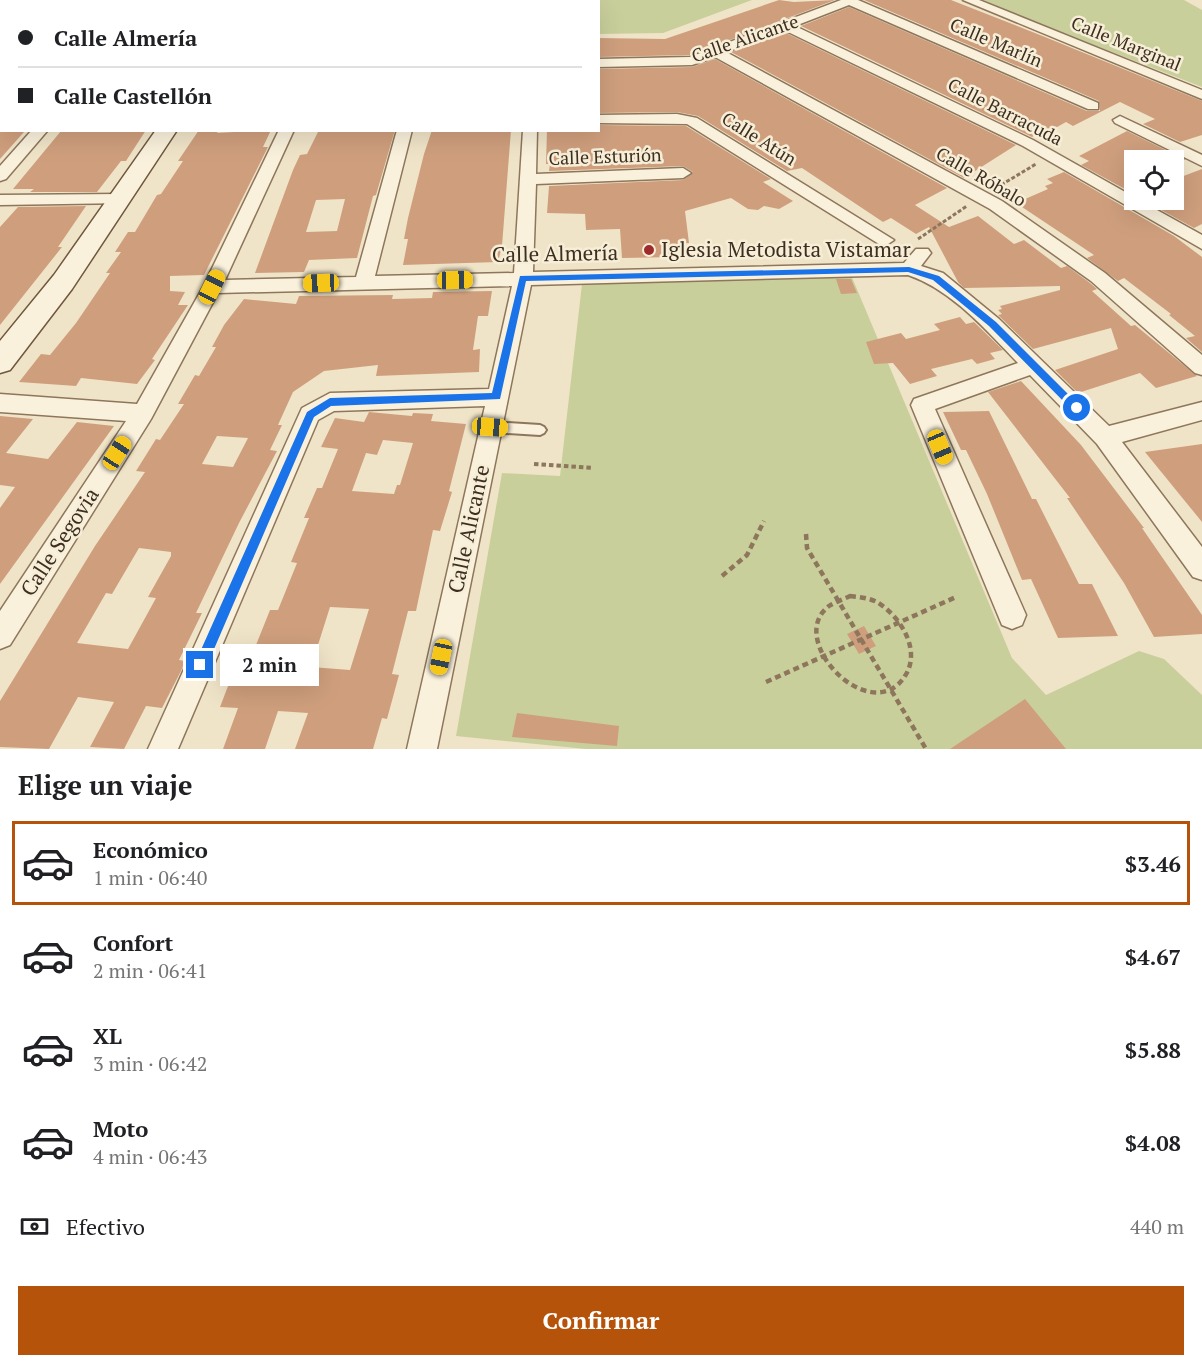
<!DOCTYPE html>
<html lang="es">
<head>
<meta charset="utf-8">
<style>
  :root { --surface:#fff; --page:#f6f6f6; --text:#202124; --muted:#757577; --line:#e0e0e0; --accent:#b45309 }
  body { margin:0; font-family:"PT Serif",serif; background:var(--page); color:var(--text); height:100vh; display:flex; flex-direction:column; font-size:22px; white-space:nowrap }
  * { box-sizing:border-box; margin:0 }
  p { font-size:20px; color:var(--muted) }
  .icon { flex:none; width:33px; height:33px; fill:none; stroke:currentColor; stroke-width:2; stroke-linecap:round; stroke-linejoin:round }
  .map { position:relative; height:749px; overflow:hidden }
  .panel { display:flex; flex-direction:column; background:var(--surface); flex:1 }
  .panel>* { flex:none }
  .banner { position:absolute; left:0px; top:0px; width:600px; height:132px; box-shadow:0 6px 24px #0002; display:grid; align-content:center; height:132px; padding:0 18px; background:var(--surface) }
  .buttons { position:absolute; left:1124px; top:150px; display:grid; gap:12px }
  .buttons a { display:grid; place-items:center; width:60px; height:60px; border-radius:0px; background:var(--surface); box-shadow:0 6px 24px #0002; font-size:30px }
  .end { position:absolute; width:27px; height:27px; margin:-14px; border:8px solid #1a73e8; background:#fff; box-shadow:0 0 0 3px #fff }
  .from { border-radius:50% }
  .bubble { position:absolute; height:42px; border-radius:0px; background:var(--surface); box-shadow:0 6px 24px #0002; font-size:20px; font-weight:700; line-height:42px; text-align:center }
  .car { position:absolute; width:18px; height:36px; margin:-18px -9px; border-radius:8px; box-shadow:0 0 4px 2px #0007; background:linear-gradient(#f5c518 24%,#345 0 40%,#f5c518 0 76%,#345 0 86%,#f5c518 0) }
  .banner b { display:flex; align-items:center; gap:21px; height:57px; font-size:22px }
  .banner b+b { border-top:2px solid var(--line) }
  .banner i { width:15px; height:15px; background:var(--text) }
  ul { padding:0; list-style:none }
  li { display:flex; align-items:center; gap:18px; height:84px; margin:0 12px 9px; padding:0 6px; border:3px solid transparent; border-radius:0px }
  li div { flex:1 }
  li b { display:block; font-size:22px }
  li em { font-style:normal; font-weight:700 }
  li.current { border-color:var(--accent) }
  li>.icon { width:54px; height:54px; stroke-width:1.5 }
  h2 { padding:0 18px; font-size:27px; line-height:72px }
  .pay { display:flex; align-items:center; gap:15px; height:66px; padding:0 18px; font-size:22px }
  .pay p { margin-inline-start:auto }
  .action { display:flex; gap:12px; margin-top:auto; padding:12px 18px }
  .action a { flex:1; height:69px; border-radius:0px; background:var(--accent); color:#fff; font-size:24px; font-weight:700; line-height:69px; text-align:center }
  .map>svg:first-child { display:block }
  .green { fill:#c9cf9b }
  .building { fill:#cf9f7d; fill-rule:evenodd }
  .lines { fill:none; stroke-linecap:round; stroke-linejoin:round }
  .lane-casing { stroke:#8d765c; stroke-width:4 }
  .street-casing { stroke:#8d765c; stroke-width:3 }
  .secondary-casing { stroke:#6f573f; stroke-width:3 }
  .path-far2 { stroke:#8d765c; stroke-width:3; stroke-dasharray:4 2; stroke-linecap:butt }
  .path-far1 { stroke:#8d765c; stroke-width:4; stroke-dasharray:4.5 3; stroke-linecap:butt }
  .path { stroke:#8d765c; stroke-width:4.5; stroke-dasharray:6 4; stroke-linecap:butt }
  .lane { fill:#faf1dc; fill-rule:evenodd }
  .street { fill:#faf1dc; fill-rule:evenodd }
  .secondary { fill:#faf1dc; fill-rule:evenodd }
  .route { fill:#1a73e8 }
  .poi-dot { fill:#9e2a2b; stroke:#f7eed8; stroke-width:2 }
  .labels { text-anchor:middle; stroke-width:5; stroke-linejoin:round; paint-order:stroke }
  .far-street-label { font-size:18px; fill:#3d2e20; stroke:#f7eed8 }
  .poi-label { font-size:21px; fill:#3d2e20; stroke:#f7eed8; text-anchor:start }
  .street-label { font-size:21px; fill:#3d2e20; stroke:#f7eed8 }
</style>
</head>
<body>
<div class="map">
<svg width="1202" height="749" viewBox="0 0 1202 749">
  <rect width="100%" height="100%" fill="#f0e4c8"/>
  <g class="green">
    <polygon points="493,0 752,0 663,33 599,34 598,2"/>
    <polygon points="978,0 1184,0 1202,10 1202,87"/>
    <polygon points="851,275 1012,658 1046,695 1139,651 1164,659 1202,695 1202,749 586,749 456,736 502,473 560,476 582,284"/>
  </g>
  <g class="building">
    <polygon points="779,0 794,2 835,0 690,55 598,57 598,38 665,39"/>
    <polygon points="864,0 951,0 1045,37 1202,101 1202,135 1180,142 1143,124 1155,119 1120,102 1073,126 1066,122 1043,135 1039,133 1032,137 801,26 849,7 1087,111 1100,111 1099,101"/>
    <polygon points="784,32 1016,145 964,178 731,52"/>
    <polygon points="715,59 947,188 915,205 949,227 978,216 1014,244 1024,240 1061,268 1067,266 1090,283 1097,289 1092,291 1131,326 1135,325 1197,376 1156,388 1140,373 1078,393 1055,370 1118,349 1111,328 1033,349 998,315 1002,314 998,310 1002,309 1000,306 1060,290 1060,286 964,288 958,282 929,227 916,234 891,218 883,222 802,168 787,171 698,116 677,112 598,113 598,69 692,67"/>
    <polygon points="598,125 686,126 771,179 763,182 793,201 779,209 764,206 758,210 748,209 731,198 685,211 689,243 676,244 678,257 622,258 620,229 586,230 585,214 547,213 549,186 683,180 693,172 683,166 549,171 550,164 546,164 547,130 598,130"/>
    <polygon points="146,130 126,161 121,161 97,192 30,192 34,189 13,189 61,131"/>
    <polygon points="199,130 219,130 217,133 271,130 263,147 268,147 204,275 170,276 170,291 185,292 178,305 188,305 152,359 155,360 137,384 81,378 76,386 19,382 41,354 50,355 76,323 110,273 106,273 121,252 115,252 128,232 135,232 157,195 161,194 183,161 178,161"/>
    <path d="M 319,130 L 395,130 L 376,195 L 373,196 L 357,258 L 309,260 L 304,272 L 255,273 L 293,170 L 300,155 L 307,154 ZM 345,199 L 337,231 L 306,232 L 316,200 Z"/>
    <polygon points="432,130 511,130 502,246 498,262 403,265 408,239 404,239 408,218 424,154"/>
    <polygon points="1127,131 1186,160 1145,160 1134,154 1134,194 1081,165 1089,161 1079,156"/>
    <polygon points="0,132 24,132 0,159"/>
    <polygon points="1202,169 1202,224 1194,228 1143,200 1173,200 1173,180"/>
    <polygon points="1064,172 1174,236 1202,257 1202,352 1186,338 1195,336 1169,315 1171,314 1124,278 1118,281 1087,258 1094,255 1016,203 1048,189 1045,186 1053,183 1047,179"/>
    <polygon points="86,206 58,247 62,247 0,325 0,227 18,207"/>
    <polygon points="836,279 851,279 857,293 841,294"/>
    <path d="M 492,291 L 488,316 L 478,316 L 473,350 L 480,349 L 479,372 L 376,376 L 378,365 L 324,371 L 293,392 L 278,425 L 282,425 L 270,450 L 277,451 L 239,523 L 196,613 L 202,613 L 179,660 L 185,661 L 181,671 L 162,708 L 146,706 L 124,749 L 90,747 L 114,702 L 78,697 L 49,749 L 0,747 L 0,701 L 95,546 L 145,472 L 136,471 L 156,439 L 160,440 L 184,404 L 178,404 L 195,375 L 199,376 L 216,347 L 212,347 L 224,325 L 244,299 L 296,304 L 299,296 L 393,295 L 392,299 L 432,298 L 433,292 ZM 217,436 L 248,438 L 233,467 L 202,464 ZM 139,548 L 171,552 L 171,556 L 148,597 L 156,598 L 128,649 L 77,643 L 106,593 L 112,594 Z"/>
    <polygon points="960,317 966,324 974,322 1003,350 990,353 995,359 977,364 972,359 931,369 937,376 910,384 893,363 874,364 866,342 901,333 906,339 940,330 934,324"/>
    <polygon points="1021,381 1081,445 1144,528 1142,528 1202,615 1202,634 1154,637 1124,583 1067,498 1070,498 988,392"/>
    <polygon points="989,411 1032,499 1036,499 1079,584 1092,584 1118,636 1058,638 1031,579 1022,580 987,494 966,450 961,450 943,412"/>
    <path d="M 369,412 L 412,416 L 413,413 L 433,414 L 431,421 L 466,424 L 449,491 L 452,492 L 440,531 L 433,530 L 416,611 L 408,611 L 392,674 L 399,675 L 387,719 L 382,718 L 373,749 L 295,749 L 308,713 L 278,711 L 265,749 L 223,749 L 238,708 L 220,707 L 238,660 L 250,660 L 270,610 L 278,610 L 297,563 L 291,562 L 309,518 L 304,518 L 317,488 L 322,488 L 338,449 L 321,447 L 335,418 L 364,422 ZM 383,440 L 413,443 L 400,485 L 397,485 L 394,494 L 352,491 L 366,453 L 377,455 ZM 330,607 L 369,609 L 350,670 L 311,667 Z"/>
    <polygon points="0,416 33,419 6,453 48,459 77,422 114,426 0,584 0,508 15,487 0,485"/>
    <polygon points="1202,444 1202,522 1145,452"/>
    <polygon points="864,626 876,646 859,654 847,634"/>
    <polygon points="1025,699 1066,749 950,749"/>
    <polygon points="517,713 619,726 617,746 512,737"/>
  </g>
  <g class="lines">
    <defs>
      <polygon id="lane" points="490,422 540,425 544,427 546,430 544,433 540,435 490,432 486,430 484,427 486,424"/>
      <g id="street">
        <polygon points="66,0 78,0 65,2"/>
        <polygon points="153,0 165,0 152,2"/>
        <rect x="433" y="0" width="12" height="2"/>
        <polygon points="841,0 858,0 1098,103 1098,109 1088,109 849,5 795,26 1033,140 1134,197 1134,200 1139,200 1202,235 1202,249 1023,146 784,30 726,52 1002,201 1105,273 1202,355 1202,375 1195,373 1091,281 990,209 715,57 692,65 598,67 598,59 690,57"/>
        <polygon points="963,0 979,0 1202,90 1202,99"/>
        <polygon points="2,61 2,71 0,71 0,62"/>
        <polygon points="677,114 697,118 894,240 885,246 879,244 687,124 598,123 598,115"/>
        <polygon points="1120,116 1202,155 1202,166 1115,123 1113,120"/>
        <polygon points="32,130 48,130 6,179 0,181 0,166"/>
        <path d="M 279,130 L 294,130 L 225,280 L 356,277 L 397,130 L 412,130 L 375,276 L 514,273 L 523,130 L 537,130 L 536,174 L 683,168 L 691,173 L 683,178 L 536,184 L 533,272 L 904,263 L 916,249 L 928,249 L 931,253 L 921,266 L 943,273 L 999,319 L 1109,426 L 1202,402 L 1202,420 L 1122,442 L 1202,547 L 1202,580 L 1193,577 L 1097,444 L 1030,375 L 935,409 L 1026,615 L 1022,625 L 1012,629 L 1002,625 L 911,405 L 914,399 L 1018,363 C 986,330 952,290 908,275 L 531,285 L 437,749 L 407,749 L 485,406 L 334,411 L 318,420 L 178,749 L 148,749 L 302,408 L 330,393 L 489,389 L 512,286 L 218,293 L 151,419 L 10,645 L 0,649 L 0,611 L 126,421 L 0,412 L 0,394 L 137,404 L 203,287 Z"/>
        <polygon points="121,194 127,195 129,199 127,203 0,205 0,195"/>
      </g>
      <g id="secondary">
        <polygon points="247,0 263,0 246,2"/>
        <polygon points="156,130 177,130 72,289 10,370 0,373 0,341 54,275"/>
      </g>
    </defs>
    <use href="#lane" class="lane-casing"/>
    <use href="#street" class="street-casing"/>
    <use href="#secondary" class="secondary-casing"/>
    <g class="path-far2">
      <polyline points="996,188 1036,164"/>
      <polyline points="918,239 967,206"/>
    </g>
    <polyline class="path-far1" points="534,464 593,468"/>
    <g class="path">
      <polyline points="806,534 807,548 926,749"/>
      <polyline points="722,576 747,555 764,521"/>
      <path d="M 850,596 C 859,597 869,598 877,602 C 900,616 922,650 905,676 C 871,729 784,640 829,606 C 835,602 844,599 850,596 Z"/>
      <polyline points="766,682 956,597"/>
    </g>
    <use href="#lane" class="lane"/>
    <use href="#street" class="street"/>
    <use href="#secondary" class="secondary"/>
  </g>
  <polygon class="route" points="909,267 939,276 996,322 1080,406 1080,411 1073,411 989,326 933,280 908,272 526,281 500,399 331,406 314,417 205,670 196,670 196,661 307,412 330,398 492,393 520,276"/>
  <circle class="poi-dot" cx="649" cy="250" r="6"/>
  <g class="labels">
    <g class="far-street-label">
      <text transform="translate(745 39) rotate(-19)" y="6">Calle Alicante</text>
      <text transform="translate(996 43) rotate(23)" y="6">Calle Marlín</text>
      <text transform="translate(1126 44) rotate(22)" y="6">Calle Marginal</text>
      <text transform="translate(1005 112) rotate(27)" y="6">Calle Barracuda</text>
      <text transform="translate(759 139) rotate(32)" y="6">Calle Atún</text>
      <text transform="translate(605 157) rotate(-2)" y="6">Calle Esturión</text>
      <text transform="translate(981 177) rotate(30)" y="6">Calle Róbalo</text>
    </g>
    <g class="poi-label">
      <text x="661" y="257">Iglesia Metodista Vistamar</text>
    </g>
    <g class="street-label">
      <text transform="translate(555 254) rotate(-1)" y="7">Calle Almería</text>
      <text transform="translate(469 529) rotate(-78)" y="7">Calle Alicante</text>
      <text transform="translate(60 542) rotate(-57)" y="7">Calle Segovia</text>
    </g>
  </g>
</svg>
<div class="buttons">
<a><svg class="icon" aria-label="locate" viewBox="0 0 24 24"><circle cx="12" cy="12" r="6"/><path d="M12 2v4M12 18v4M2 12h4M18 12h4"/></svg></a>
</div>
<i class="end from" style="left:1077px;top:408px"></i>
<i class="end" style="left:200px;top:665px"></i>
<div class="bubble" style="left:220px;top:644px;width:99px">2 min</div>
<i class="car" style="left:455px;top:280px;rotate:89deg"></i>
<i class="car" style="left:321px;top:283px;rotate:268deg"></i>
<i class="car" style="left:212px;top:287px;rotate:26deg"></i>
<i class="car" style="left:490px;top:427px;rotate:94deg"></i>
<i class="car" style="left:940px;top:447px;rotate:157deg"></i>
<i class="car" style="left:117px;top:453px;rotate:33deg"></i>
<i class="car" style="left:441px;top:657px;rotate:192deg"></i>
<div class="banner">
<b><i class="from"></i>Calle Almería</b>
<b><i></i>Calle Castellón</b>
</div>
</div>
<section class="panel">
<h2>Elige un viaje</h2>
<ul>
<li class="current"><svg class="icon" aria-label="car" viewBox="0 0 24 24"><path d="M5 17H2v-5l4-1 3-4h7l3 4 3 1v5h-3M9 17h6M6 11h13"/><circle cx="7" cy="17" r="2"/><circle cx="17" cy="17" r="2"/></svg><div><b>Económico</b><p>1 min · 06:40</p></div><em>$3.46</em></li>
<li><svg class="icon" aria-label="car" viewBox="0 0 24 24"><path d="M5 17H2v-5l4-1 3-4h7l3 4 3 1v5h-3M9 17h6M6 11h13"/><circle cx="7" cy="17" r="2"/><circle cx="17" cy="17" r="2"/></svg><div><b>Confort</b><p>2 min · 06:41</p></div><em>$4.67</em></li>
<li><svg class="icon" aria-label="car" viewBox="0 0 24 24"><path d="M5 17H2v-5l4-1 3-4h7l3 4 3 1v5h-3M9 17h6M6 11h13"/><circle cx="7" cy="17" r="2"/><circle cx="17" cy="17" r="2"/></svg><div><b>XL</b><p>3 min · 06:42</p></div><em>$5.88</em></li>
<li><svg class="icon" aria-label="car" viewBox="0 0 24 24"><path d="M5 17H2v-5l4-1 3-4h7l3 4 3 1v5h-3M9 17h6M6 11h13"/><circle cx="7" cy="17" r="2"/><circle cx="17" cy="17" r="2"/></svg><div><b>Moto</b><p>4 min · 06:43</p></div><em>$4.08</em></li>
</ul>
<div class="pay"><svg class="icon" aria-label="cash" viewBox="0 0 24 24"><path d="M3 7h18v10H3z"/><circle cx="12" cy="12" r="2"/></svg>Efectivo<p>440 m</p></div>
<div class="action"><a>Confirmar</a></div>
</section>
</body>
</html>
